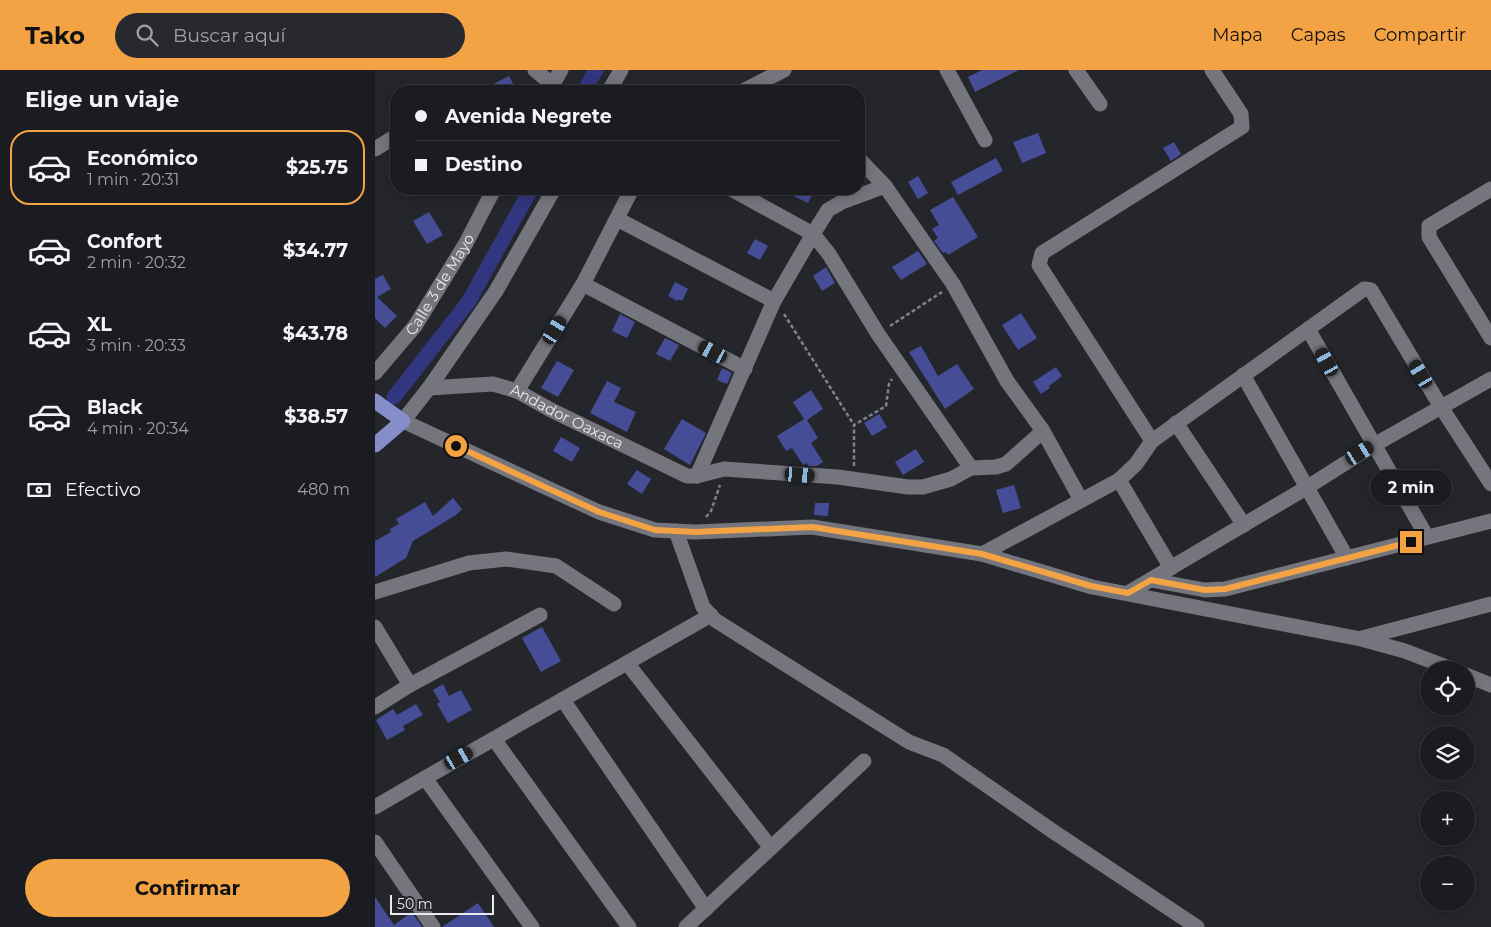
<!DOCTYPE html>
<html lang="es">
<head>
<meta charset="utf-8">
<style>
  :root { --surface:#1b1c21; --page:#28292e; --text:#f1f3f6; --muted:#a0a1a5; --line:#393a3f; --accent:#f4a344 }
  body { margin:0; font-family:Montserrat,sans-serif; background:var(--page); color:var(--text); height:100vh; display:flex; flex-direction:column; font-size:19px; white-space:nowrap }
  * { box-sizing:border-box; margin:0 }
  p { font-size:16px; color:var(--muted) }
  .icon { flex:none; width:28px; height:28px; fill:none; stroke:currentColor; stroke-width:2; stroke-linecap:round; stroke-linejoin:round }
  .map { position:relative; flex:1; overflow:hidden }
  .drawer { display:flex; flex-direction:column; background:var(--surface); width:375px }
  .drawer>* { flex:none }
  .banner { position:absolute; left:15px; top:15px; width:475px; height:110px; border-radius:20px; box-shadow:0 2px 12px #0003,0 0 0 1px var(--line); display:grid; align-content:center; height:110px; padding:0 25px; background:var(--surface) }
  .controls { position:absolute; left:1045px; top:591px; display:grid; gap:10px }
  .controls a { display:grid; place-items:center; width:55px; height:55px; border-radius:50%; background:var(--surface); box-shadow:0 2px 12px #0003,0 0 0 1px var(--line); font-size:25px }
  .scale { position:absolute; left:15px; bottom:12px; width:104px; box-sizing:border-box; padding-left:5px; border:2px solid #e9eaee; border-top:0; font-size:14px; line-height:18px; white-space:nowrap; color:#e9eaee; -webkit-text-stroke:4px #24262c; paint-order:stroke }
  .end { position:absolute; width:22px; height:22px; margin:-11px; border:6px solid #f4a344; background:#111; box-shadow:0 0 0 2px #111 }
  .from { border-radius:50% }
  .bubble { position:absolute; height:35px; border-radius:18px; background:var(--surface); box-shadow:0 2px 12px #0003,0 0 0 1px var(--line); font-size:16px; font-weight:700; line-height:35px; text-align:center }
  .car { position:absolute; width:15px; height:30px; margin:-15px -8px; border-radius:6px; box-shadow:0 0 4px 1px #0007; background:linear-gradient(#222 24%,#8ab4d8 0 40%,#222 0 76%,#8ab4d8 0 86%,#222 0) }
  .banner b { display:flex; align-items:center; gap:18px; height:48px; font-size:19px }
  .banner b+b { border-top:1px solid var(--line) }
  .banner i { width:12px; height:12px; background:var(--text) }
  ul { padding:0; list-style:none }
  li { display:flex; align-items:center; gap:15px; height:75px; margin:0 10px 8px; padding:0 15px; border:2px solid transparent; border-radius:20px }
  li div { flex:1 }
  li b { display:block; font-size:19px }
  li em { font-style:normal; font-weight:700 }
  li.selected { border-color:var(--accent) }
  li>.icon { width:45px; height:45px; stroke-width:1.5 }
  h2 { padding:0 25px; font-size:22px; line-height:60px }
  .pay { display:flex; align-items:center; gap:12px; height:55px; padding:0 25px; font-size:19px }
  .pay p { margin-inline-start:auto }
  .button { display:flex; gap:10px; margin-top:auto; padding:10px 25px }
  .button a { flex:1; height:58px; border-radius:30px; background:var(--accent); color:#111; font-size:20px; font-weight:700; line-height:58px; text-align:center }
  header { display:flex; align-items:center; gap:30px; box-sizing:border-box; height:70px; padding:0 25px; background:var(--accent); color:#111 }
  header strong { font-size:24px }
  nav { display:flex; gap:28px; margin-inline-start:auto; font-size:18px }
  .search { width:350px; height:45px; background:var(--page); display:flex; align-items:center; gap:12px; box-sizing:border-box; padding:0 18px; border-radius:28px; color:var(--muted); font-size:19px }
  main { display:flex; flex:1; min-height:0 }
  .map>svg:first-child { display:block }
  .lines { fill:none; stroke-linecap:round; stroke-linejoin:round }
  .canal { stroke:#32367e; stroke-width:15 }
  .building { fill:#464d97 }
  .path { stroke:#808287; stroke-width:2.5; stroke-dasharray:4 2.5; stroke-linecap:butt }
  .minor { stroke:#74757d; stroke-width:15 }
  .major { stroke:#868ec9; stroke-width:15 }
  .route { stroke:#f4a344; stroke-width:6 }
  .labels { text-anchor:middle; stroke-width:4; stroke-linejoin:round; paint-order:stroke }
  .street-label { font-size:15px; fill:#e9eaee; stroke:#24262c }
</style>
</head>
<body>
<header>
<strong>Tako</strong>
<div class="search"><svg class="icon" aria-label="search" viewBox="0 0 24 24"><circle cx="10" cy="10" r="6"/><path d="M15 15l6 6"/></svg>Buscar aquí</div>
<nav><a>Mapa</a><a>Capas</a><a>Compartir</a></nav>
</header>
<main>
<section class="drawer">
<h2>Elige un viaje</h2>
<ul>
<li class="selected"><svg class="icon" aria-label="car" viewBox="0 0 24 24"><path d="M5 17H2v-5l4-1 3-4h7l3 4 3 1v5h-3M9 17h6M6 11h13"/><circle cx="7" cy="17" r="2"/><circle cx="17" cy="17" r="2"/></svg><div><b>Económico</b><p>1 min · 20:31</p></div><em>$25.75</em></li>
<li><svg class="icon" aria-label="car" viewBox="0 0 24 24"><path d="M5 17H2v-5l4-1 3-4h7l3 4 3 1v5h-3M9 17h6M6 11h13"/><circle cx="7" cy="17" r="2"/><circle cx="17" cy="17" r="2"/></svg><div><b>Confort</b><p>2 min · 20:32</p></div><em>$34.77</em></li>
<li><svg class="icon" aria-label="car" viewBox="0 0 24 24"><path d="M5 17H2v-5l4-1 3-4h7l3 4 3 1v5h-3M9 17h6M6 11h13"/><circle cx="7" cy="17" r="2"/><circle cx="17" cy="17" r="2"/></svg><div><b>XL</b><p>3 min · 20:33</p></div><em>$43.78</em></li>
<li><svg class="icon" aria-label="car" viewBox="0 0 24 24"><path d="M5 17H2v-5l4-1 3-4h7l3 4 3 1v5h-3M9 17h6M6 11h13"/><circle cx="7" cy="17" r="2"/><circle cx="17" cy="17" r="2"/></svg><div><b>Black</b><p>4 min · 20:34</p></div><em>$38.57</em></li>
</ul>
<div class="pay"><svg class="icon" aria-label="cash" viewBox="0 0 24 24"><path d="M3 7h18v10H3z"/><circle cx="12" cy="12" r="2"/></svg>Efectivo<p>480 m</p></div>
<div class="button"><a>Confirmar</a></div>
</section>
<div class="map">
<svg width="1116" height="857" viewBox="0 0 1116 857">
  <rect width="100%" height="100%" fill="#24262c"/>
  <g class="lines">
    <g class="canal">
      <polyline points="209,21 221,0"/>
      <polyline points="19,327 94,231 156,119"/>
    </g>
  </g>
  <g class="building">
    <polygon points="607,0 644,0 600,22 593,7"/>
    <polygon points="134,6 142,21 105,21"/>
    <polygon points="663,63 671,83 647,93 638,72"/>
    <polygon points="799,72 806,84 796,91 788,78"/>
    <polygon points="621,88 628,101 583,125 576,112"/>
    <polygon points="543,106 553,123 543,129 533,112"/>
    <polygon points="404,119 440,119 433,133"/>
    <polygon points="578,127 603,167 573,185 571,182 568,183 559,171 563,168 557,159 564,155 555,140"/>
    <polygon points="54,142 68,165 52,174 38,151"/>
    <polygon points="380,169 393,176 385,190 372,183"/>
    <polygon points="543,181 552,194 526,210 517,197"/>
    <polygon points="451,197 460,213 447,221 438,206"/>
    <polygon points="8,205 16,219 2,227 22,246 10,258 0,248 0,209"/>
    <polygon points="300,212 313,219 307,231 303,229 303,231 293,226"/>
    <polygon points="646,243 662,268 643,280 627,255"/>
    <polygon points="245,244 260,252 252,268 237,261"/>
    <polygon points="290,268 304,275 295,291 281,284"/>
    <polygon points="546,276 563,306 582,294 599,319 570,339 534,282"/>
    <polygon points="182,291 199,300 183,327 166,318"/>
    <polygon points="681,297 687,306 674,316 675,318 666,324 658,312"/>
    <polygon points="347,298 357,303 352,314 342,310"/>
    <polygon points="232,311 246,318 239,332 261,342 252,362 215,343"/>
    <polygon points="436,320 448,339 432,350 443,368 436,373 448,392 442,396 433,396 432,393 428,395 417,378 411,381 402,366 429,349 418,332"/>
    <polygon points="504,344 512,357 497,366 489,353"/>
    <polygon points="307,349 331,363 315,395 289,379"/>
    <polygon points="186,367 205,378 197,392 178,381"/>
    <polygon points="541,379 549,392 528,405 520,392"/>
    <polygon points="262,400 276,409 267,424 252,414"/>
    <polygon points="639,415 646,438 628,443 621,420"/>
    <polygon points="78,428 87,439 81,445 38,471 31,488 0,507 0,471 16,462 15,459 24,454 21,449 50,432 58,446"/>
    <polygon points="440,433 454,433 453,446 439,445"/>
    <polygon points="167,557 186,591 166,602 147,568"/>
    <polygon points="68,614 74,626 86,620 97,640 73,653 62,634 65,632 58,620"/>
    <polygon points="41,634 48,645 28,656 30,660 12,670 1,650 18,639 22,645"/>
    <polygon points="0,827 19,855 37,842 47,857 0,857"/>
    <polygon points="103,833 119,857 67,857"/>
  </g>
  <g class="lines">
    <g class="path">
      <polyline points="409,244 479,355"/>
      <polyline points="515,256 567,222"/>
      <polyline points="479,396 479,355 511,336 514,314 517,309"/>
      <polyline points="331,447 336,441 345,415"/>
    </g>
    <g class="minor">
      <polyline points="160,0 178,15"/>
      <polyline points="572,0 610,70"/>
      <polyline points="701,0 725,34"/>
      <polyline points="174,21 186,0"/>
      <polyline points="234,21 246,0"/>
      <polyline points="368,21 409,0"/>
      <polyline points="0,79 21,66"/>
      <polyline points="484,89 510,116 578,214 632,311 668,361 706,430"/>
      <polyline points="179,119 121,221 54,318 28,351 224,442 280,460 320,462 437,457 607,484 717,517 986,569 1030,581 1079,600"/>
      <polyline points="356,119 438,164 454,184 503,264 596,398"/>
      <polyline points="1116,119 1054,156 1054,167 1116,268"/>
      <polyline points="242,149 399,231"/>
      <polyline points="208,214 370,299"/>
      <polyline points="933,259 1052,467"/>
      <path id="s1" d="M 0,303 L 40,256 L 91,173 L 119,119"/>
      <polyline points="868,305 972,488"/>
      <path id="s2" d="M 54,318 L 118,314 L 142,321 L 176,340 L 312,406 L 322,406 L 349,399 L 463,407 L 533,417 L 548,417 L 576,409 L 596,398 L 621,397 L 631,394 L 668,361"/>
      <polyline points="142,321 208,214 257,119"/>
      <polyline points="801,353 869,455"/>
      <polyline points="777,371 664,195 667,183 867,57 866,44 837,0"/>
      <polyline points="322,406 399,231 438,164 453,140 467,132 510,116"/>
      <polyline points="744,410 796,498"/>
      <polyline points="301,461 328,537 340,550 534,672 568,685 679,762 822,857"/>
      <polyline points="607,484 744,410 761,394 777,371 989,219 996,220 1066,337 1116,414"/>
      <polyline points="776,510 830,520 850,519 1116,451"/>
      <polyline points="0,522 94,493 131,489 181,496 239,534"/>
      <polyline points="753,523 931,418 999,375 1116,309"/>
      <polyline points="0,557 35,615"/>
      <polyline points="987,568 1116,534"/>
      <polyline points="252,593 396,778"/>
      <polyline points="1091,605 1116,615"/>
      <polyline points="188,630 331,839"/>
      <polyline points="0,637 35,615 165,545"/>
      <polyline points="119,669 254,857"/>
      <polyline points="50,708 336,545"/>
      <polyline points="0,737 50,708 157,857"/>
      <polyline points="0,772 58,857"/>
      <polyline points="311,857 489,691"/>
    </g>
    <polyline class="major" points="0,331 28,351 0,375"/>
  </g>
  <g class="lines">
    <polyline class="route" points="81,376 224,442 280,460 320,462 437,457 607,484 716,516 753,523 776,510 830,520 850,519 1036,472"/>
  </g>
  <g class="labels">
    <g class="street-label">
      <text dy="5" stroke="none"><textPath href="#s1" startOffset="110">Calle 3 de Mayo</textPath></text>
      <text dy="5" stroke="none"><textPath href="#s2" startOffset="145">Andador Oaxaca</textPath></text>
    </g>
  </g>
</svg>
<div class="controls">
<a><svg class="icon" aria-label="locate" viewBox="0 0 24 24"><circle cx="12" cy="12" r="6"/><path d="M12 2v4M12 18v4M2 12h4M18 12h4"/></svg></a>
<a><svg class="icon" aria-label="layers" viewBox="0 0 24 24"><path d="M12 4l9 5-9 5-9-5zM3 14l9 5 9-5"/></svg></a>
<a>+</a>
<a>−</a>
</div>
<div class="scale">50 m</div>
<i class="end from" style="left:81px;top:376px"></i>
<i class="end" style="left:1036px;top:472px"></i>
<div class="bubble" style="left:995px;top:400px;width:82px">2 min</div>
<i class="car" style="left:180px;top:260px;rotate:32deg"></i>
<i class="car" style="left:338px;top:282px;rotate:298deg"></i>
<i class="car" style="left:952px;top:292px;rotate:331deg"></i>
<i class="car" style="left:1046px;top:304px;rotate:329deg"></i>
<i class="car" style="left:985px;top:383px;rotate:58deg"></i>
<i class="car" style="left:425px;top:405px;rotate:94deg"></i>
<i class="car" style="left:84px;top:688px;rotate:60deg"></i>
<div class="banner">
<b><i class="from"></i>Avenida Negrete</b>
<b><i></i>Destino</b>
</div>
</div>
</main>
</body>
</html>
